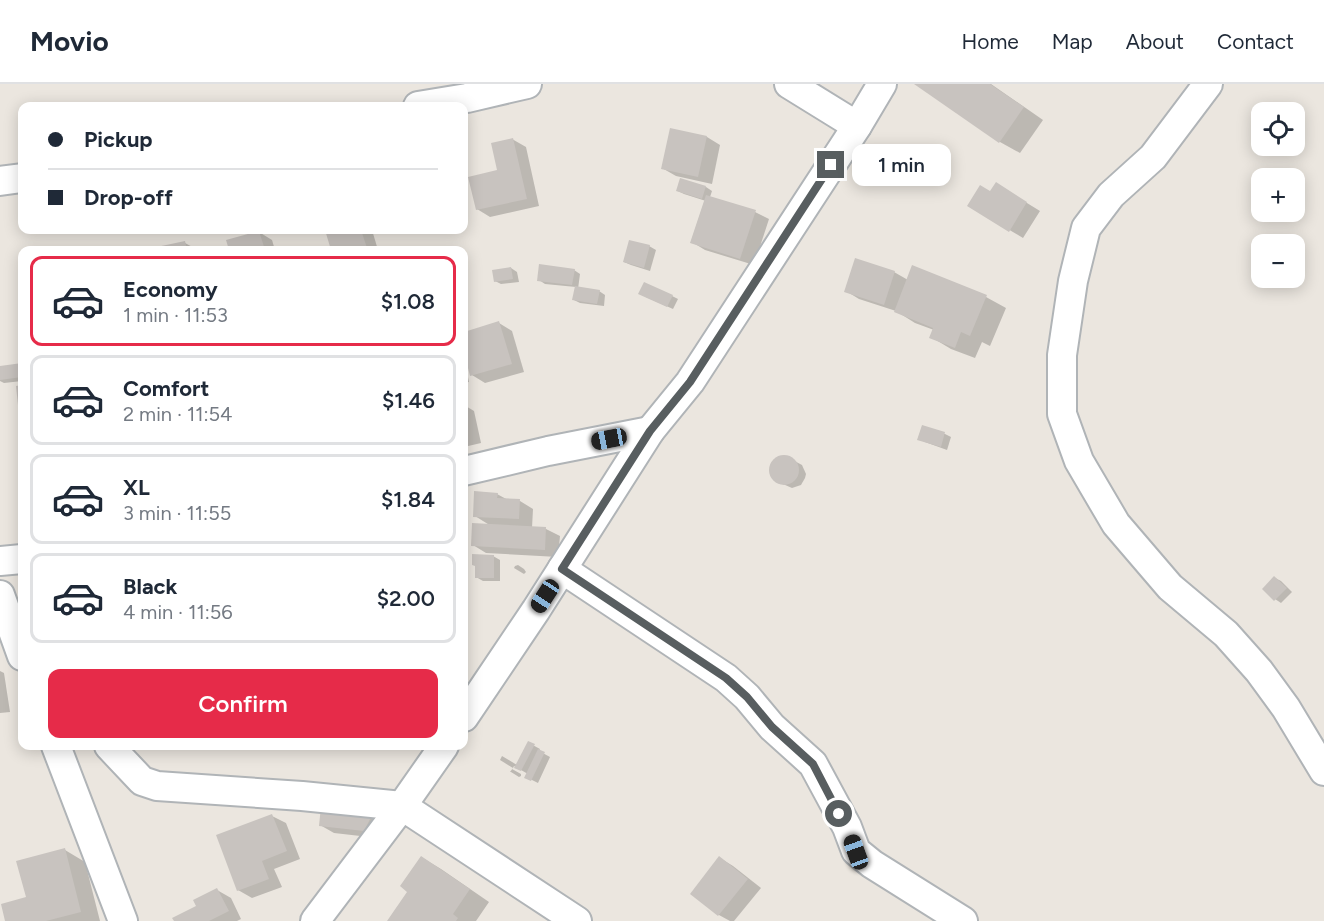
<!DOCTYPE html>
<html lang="en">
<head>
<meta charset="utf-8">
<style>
  :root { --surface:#fff; --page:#f6f6f7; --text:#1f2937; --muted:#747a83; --line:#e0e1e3; --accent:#e62b49 }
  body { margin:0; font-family:Figtree,sans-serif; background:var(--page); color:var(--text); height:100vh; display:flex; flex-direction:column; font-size:22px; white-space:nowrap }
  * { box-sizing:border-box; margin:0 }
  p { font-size:20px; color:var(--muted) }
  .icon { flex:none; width:33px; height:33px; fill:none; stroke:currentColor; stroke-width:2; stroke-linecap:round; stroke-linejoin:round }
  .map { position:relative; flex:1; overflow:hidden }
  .side { position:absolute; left:18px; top:162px; width:450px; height:504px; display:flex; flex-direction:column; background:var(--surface); border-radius:12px; box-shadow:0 3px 15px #0003 }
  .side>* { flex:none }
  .hud { position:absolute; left:18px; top:18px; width:450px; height:132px; border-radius:12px; box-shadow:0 3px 15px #0003; display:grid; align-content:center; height:132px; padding:0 30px; background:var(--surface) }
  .controls { position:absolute; left:1251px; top:18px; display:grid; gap:12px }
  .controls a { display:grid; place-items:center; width:54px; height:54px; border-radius:12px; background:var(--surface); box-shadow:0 3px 15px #0003; font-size:30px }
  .end { position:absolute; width:27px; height:27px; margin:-14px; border:8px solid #585e60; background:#fff; box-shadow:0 0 0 3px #fff }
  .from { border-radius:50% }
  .bubble { position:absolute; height:42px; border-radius:12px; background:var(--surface); box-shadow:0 3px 15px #0003; font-size:20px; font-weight:600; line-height:42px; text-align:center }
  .car { position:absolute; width:18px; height:36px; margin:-18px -9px; border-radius:8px; box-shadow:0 0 4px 2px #0007; background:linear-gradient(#222 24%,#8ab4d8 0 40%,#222 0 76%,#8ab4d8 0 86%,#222 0) }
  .hud b { display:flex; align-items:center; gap:21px; height:57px; font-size:22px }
  .hud b+b { border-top:2px solid var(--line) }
  .hud i { width:15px; height:15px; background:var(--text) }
  ul { padding:10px 0 0; list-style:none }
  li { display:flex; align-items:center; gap:18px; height:90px; margin:0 12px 9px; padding:0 18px; border:3px solid var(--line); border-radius:12px }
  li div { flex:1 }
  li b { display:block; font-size:22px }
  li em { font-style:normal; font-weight:600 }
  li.current { border-color:var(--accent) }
  li>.icon { width:54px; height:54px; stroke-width:1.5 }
  .action { display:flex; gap:12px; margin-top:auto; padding:12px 30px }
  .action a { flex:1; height:69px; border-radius:12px; background:var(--accent); color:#fff; font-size:24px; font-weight:600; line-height:69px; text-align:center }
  header { display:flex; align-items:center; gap:36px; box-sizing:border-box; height:84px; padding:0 30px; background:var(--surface); border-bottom:2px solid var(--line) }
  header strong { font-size:28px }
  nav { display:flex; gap:33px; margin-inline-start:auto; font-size:21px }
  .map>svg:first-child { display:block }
  .shadow { fill:#0003 }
  .building { fill:#c8c3bf }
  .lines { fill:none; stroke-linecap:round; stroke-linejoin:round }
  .minor-casing { stroke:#b0b4b7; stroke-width:32 }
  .minor { stroke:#fff; stroke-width:28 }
  .route { stroke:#585e60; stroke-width:8 }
</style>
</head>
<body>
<header>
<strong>Movio</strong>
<nav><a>Home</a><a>Map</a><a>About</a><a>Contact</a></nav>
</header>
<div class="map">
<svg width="1324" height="837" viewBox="0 0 1324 837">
  <rect width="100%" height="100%" fill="#ebe6df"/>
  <g class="shadow">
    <polygon points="917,0 991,0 1043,36 1020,69 1000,58"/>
    <polygon points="671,45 707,53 720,61 712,100 676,92 662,84"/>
    <polygon points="512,55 526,63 539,122 490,133 477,125 499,87"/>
    <polygon points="996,100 1040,127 1023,154 969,122 991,109"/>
    <polygon points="706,103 712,107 710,113 755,128 769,135 754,181 705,166 692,158 706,117 684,110 678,107"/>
    <polygon points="327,146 372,146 378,166 333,166"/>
    <polygon points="259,148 272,156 275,166 231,166 228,157"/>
    <polygon points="185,159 198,166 154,166 154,165"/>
    <polygon points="649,162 656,166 650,187 631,181 624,178"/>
    <polygon points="511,184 517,188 519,198 501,200 495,197"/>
    <polygon points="574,186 580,190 578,205 599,207 605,211 604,222 580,219 574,216 576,203 545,200 539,196"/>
    <polygon points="894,188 908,196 986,213 1006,224 990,262 982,258 975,274 951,265 931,253 934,246 915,239 896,227 859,215 846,207"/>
    <polygon points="672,212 678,215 673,225 646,213"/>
    <polygon points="499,239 512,247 524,288 485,299 472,291 464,263 464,249"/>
    <polygon points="464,273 469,298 464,299"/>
    <polygon points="22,280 22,297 4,299 0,297 0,283"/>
    <polygon points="18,303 22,303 22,340 21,339"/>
    <polygon points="464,321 474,327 481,359 464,363"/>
    <polygon points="923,343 945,350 951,353 947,366 925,358 919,355"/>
    <polygon points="787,373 802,381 806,390 805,394 801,401 792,404 776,397 773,394 771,385 772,380 778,374"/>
    <polygon points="497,410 508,416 520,417 533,425 532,444 546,445 560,452 558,473 486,469 473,461 491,442 475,432"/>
    <polygon points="493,472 500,476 500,497 483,497 476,493 476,482"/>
    <polygon points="518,481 524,485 526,488 524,490 514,484 515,482"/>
    <polygon points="1275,494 1281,497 1292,508 1281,519 1275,515"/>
    <polygon points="0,587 4,589 10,628 0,629"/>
    <polygon points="529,659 540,665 539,667 550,673 538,699 526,693 528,690 514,682 513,684 500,676 502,672 517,681"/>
    <polygon points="154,662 170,662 161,665"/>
    <polygon points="259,662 273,662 265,665"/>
    <polygon points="513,684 512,685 521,690 521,692 519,693 511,688 510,688"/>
    <polygon points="373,730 386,738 378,754 334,749 320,741"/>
    <polygon points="272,732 286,739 300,775 274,785 282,803 252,814 238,806"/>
    <polygon points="65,766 85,778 100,837 7,837 27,815"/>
    <polygon points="421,773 441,785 489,818 476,837 389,837 410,807"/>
    <polygon points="720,774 733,782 761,804 734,837 730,837 719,831 692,810"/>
    <polygon points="217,806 231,814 241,835 237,837 175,837 198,823"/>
  </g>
  <g class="building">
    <polygon points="914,0 990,0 1024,23 999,59"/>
    <polygon points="670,44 707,52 698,93 661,85"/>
    <polygon points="513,54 527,115 476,126 468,93 497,86 491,59"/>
    <polygon points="680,94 706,102 702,115 676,107"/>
    <polygon points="996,98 1027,118 1009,148 967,122 980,101 990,107"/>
    <polygon points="706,111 756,126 740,175 690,159"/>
    <polygon points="325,146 361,146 367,164 356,166 331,166"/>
    <polygon points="259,147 265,166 229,166 226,156"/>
    <polygon points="629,156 650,161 644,184 623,178"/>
    <polygon points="185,157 187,166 153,166 152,164"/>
    <polygon points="855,174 895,187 884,221 844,208"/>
    <polygon points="539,180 575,185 572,201 537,197"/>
    <polygon points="912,181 987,211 970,252 961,248 955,264 929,254 933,244 894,228"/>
    <polygon points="511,183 513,195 494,198 492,186"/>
    <polygon points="644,198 673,211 667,223 638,210"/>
    <polygon points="575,202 600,206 597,220 572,216"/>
    <polygon points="499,237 512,280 470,292 464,268 464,248"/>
    <polygon points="22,279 22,293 0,296 0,282"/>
    <polygon points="22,301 22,340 20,340 16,302"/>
    <polygon points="922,341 945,348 941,363 917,356"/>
    <circle cx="784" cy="386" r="15"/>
    <polygon points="474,407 498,409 497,414 520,415 519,435 473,433"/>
    <polygon points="472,439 546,443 545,466 471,462"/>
    <polygon points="472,470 494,471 494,494 475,494 475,482 472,481"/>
    <polygon points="1274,492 1287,504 1274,517 1262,505"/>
    <polygon points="528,657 535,660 521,687 514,684"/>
    <polygon points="538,665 545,668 531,697 524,694"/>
    <polygon points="321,722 373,729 364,747 319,742"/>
    <polygon points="272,730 287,767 262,777 269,795 237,807 216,751"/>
    <polygon points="65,764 81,828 46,837 5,837 1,820 26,813 16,777"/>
    <polygon points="421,772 470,805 453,830 458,834 456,837 387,837 407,808 400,802"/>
    <polygon points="719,772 748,795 718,832 690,810"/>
    <polygon points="217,804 229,827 209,837 174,837 172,834 196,822 193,816"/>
  </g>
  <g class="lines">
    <defs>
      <g id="minor">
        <polyline points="789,0 857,42"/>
        <polyline points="1208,0 1153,73 1111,111 1086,144 1073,197 1062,271 1062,330 1079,377 1116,440 1170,503 1226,550 1259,587 1286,624 1324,687"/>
        <polyline points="418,22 467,14 527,0"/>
        <polyline points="0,97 22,94"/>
        <polyline points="464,387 548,367 650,347"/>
        <polyline points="0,477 22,475"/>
        <polyline points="562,485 726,594 747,613 772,643 813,680 847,743 856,767 872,780 963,837"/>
        <polyline points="0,511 22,572"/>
        <polyline points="464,633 536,526 650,347 690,298 857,42 882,0"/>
        <polyline points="56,662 123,837"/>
        <polyline points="109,662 142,697 157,702 302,712 402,722 577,837"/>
        <polyline points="315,837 402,722 444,662"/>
      </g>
    </defs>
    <use href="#minor" class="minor-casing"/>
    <use href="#minor" class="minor"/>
  </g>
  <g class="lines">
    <polyline class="route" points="831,81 690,298 650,347 562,485 726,594 747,613 772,643 813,680 839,730"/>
  </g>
</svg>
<div class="controls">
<a><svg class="icon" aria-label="locate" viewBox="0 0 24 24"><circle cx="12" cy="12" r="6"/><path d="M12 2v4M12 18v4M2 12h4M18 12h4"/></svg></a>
<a>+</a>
<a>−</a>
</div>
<i class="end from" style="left:839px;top:730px"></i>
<i class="end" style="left:831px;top:81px"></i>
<div class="bubble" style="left:852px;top:60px;width:99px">1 min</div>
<i class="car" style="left:609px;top:355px;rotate:259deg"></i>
<i class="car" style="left:545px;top:512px;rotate:213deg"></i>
<i class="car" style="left:856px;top:768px;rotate:340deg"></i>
<div class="hud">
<b><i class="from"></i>Pickup</b>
<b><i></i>Drop-off</b>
</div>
<section class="side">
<ul>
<li class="current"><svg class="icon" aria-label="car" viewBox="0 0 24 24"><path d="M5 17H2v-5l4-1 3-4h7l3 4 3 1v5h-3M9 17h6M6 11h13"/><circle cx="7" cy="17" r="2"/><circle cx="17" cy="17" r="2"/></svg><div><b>Economy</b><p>1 min · 11:53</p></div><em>$1.08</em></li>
<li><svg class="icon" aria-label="car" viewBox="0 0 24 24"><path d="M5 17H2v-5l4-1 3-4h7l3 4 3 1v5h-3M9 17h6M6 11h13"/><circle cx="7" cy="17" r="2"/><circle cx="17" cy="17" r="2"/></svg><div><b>Comfort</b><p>2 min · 11:54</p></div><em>$1.46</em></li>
<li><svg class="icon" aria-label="car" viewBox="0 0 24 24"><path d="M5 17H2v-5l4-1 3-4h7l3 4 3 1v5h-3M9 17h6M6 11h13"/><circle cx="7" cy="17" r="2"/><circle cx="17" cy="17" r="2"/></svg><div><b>XL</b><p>3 min · 11:55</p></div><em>$1.84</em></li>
<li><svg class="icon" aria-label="car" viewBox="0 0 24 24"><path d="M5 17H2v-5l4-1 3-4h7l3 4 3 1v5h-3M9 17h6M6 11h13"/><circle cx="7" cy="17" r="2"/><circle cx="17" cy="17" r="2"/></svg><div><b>Black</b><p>4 min · 11:56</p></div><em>$2.00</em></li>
</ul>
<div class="action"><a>Confirm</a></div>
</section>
</div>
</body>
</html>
